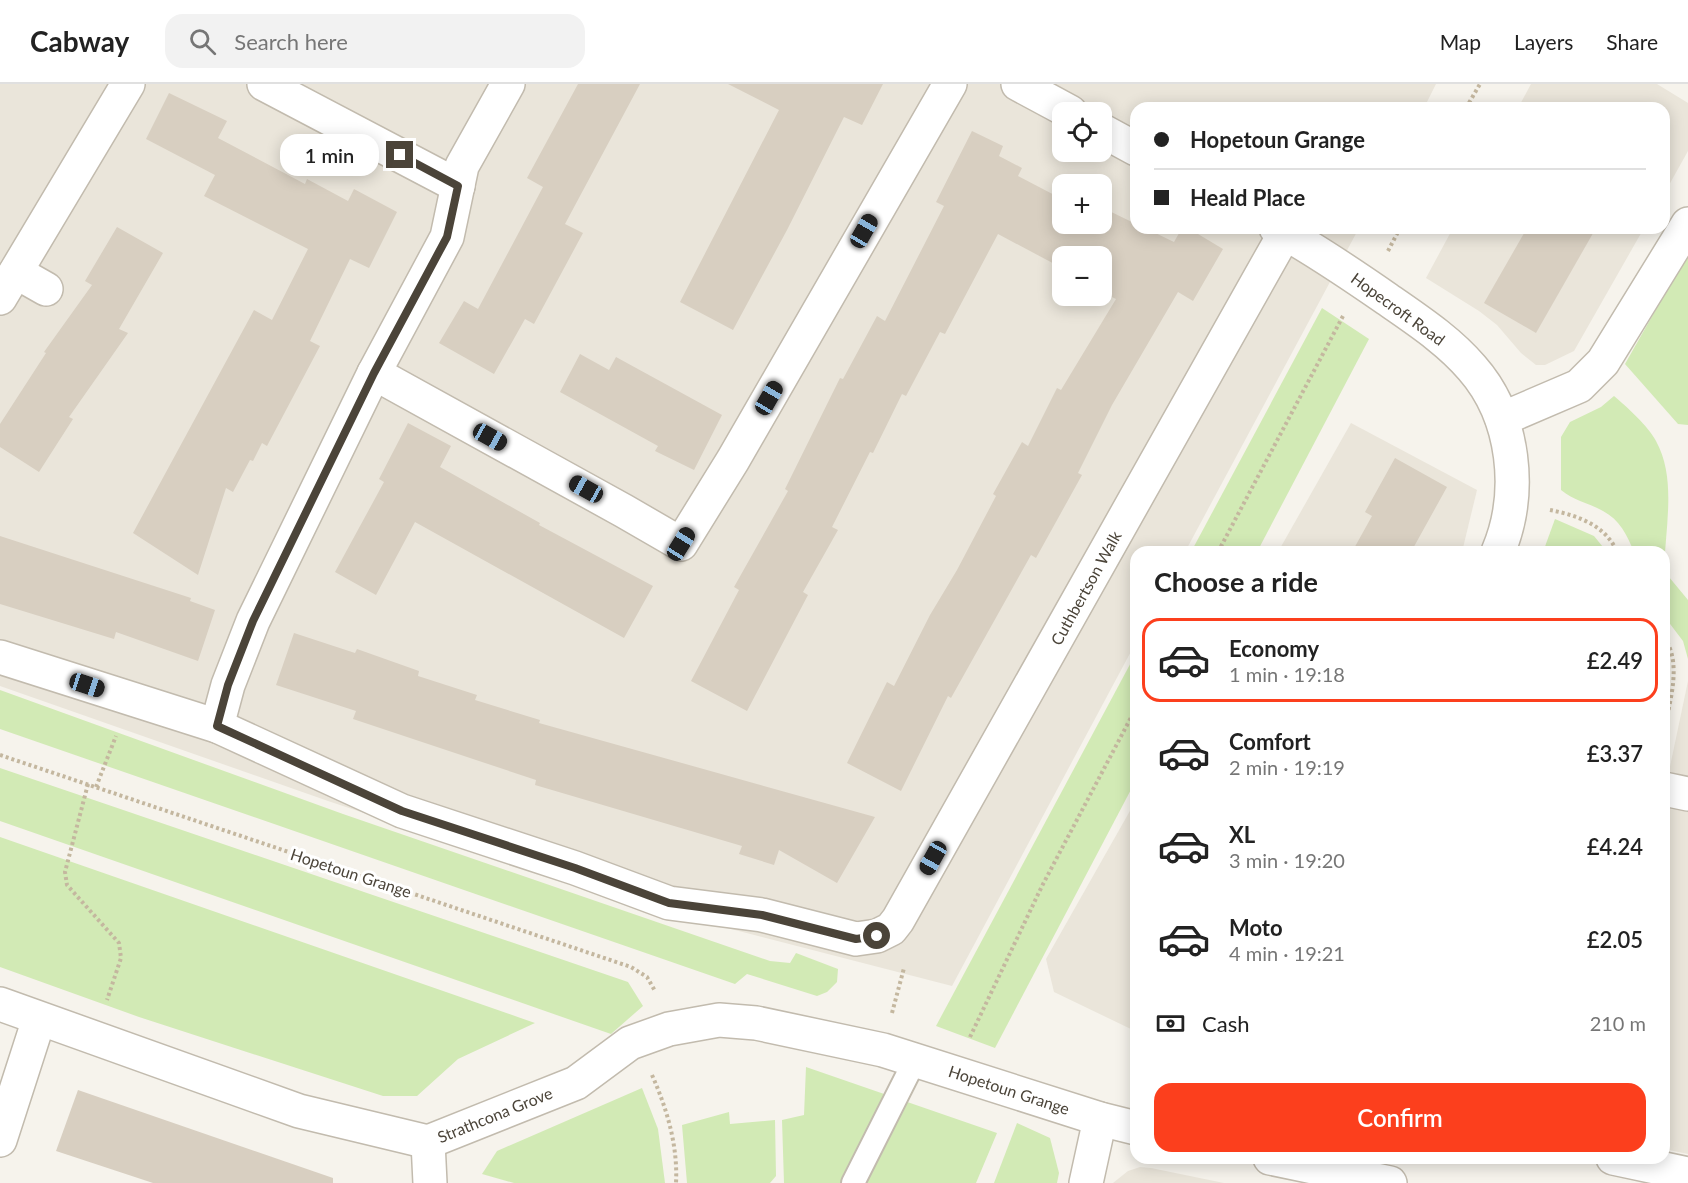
<!DOCTYPE html>
<html lang="en">
<head>
<meta charset="utf-8">
<style>
  :root { --surface:#fff; --page:#f2f2f2; --text:#222; --muted:#767676; --line:#e0e0e0; --accent:#fc3f1d }
  body { margin:0; font-family:Lato,sans-serif; background:var(--page); color:var(--text); height:100vh; display:flex; flex-direction:column; font-size:22px; white-space:nowrap }
  * { box-sizing:border-box; margin:0 }
  p { font-size:20px; color:var(--muted) }
  .icon { flex:none; width:33px; height:33px; fill:none; stroke:currentColor; stroke-width:2; stroke-linecap:round; stroke-linejoin:round }
  .map { position:relative; flex:1; overflow:hidden }
  .sheet { position:absolute; left:1130px; top:462px; width:540px; height:618px; display:flex; flex-direction:column; background:var(--surface); border-radius:18px; box-shadow:0 3px 15px #0003 }
  .sheet>* { flex:none }
  .banner { position:absolute; left:1130px; top:18px; width:540px; height:132px; border-radius:18px; box-shadow:0 3px 15px #0003; display:grid; align-content:center; height:132px; padding:0 24px; background:var(--surface) }
  .fabs { position:absolute; left:1052px; top:18px; display:grid; gap:12px }
  .fabs a { display:grid; place-items:center; width:60px; height:60px; border-radius:12px; background:var(--surface); box-shadow:0 3px 15px #0003; font-size:30px }
  .end { position:absolute; width:27px; height:27px; margin:-14px; border:8px solid #4b4439; background:#fff; box-shadow:0 0 0 3px #fff }
  .from { border-radius:50% }
  .bubble { position:absolute; height:42px; border-radius:18px; background:var(--surface); box-shadow:0 3px 15px #0003; font-size:20px; font-weight:600; line-height:42px; text-align:center }
  .car { position:absolute; width:18px; height:36px; margin:-18px -9px; border-radius:8px; box-shadow:0 0 4px 2px #0007; background:linear-gradient(#222 24%,#8ab4d8 0 40%,#222 0 76%,#8ab4d8 0 86%,#222 0) }
  .banner b { display:flex; align-items:center; gap:21px; height:57px; font-size:22px }
  .banner b+b { border-top:2px solid var(--line) }
  .banner i { width:15px; height:15px; background:var(--text) }
  ul { padding:0; list-style:none }
  li { display:flex; align-items:center; gap:18px; height:84px; margin:0 12px 9px; padding:0 12px; border:3px solid transparent; border-radius:18px }
  li div { flex:1 }
  li b { display:block; font-size:22px }
  li em { font-style:normal; font-weight:600 }
  li.current { border-color:var(--accent) }
  li>.icon { width:54px; height:54px; stroke-width:1.5 }
  h2 { padding:0 24px; font-size:27px; line-height:72px }
  .pay { display:flex; align-items:center; gap:15px; height:66px; padding:0 24px; font-size:22px }
  .pay p { margin-inline-start:auto }
  .primary-button { display:flex; gap:12px; margin-top:auto; padding:12px 24px }
  .primary-button a { flex:1; height:69px; border-radius:18px; background:var(--accent); color:#fff; font-size:24px; font-weight:600; line-height:69px; text-align:center }
  header { display:flex; align-items:center; gap:36px; box-sizing:border-box; height:84px; padding:0 30px; background:var(--surface); border-bottom:2px solid var(--line) }
  header strong { font-size:28px }
  nav { display:flex; gap:33px; margin-inline-start:auto; font-size:21px }
  .search { width:420px; height:54px; background:var(--page); display:flex; align-items:center; gap:15px; box-sizing:border-box; padding:0 21px; border-radius:18px; color:var(--muted); font-size:22px }
  .map>svg:first-child { display:block }
  .residential { fill:#eae5da; fill-rule:evenodd }
  .green { fill:#d2eab5 }
  .building { fill:#d8cfc1 }
  .lines { fill:none; stroke-linecap:round; stroke-linejoin:round }
  .lane-casing { stroke:#c2bbae; stroke-width:26 }
  .street-casing { stroke:#c2bbae; stroke-width:36 }
  .path { stroke:#c4b79f; stroke-width:4; stroke-dasharray:3 3; stroke-linecap:butt }
  .lane { stroke:#fff; stroke-width:22 }
  .street { stroke:#fff; stroke-width:33 }
  .route { stroke:#4b4439; stroke-width:8 }
  .labels { text-anchor:middle; stroke-width:6; stroke-linejoin:round; paint-order:stroke }
  .street-label { font-size:16px; fill:#4b4439; stroke:#fff }
</style>
</head>
<body>
<header>
<strong>Cabway</strong>
<div class="search"><svg class="icon" aria-label="search" viewBox="0 0 24 24"><circle cx="10" cy="10" r="6"/><path d="M15 15l6 6"/></svg>Search here</div>
<nav><a>Map</a><a>Layers</a><a>Share</a></nav>
</header>
<div class="map">
<svg width="1688" height="1099" viewBox="0 0 1688 1099">
  <rect width="100%" height="100%" fill="#f6f3ec"/>
  <g class="residential">
    <path d="M 0,0 L 1436,0 L 1424,24 L 1136,24 L 1136,144 L 1359,144 L 1185,468 L 1136,468 L 1135,560 L 952,902 L 696,836 L 529,784 L 328,717 L 0,602 ZM 1062,28 L 1101,28 L 1101,68 L 1062,68 ZM 1062,100 L 1101,100 L 1101,140 L 1062,140 ZM 1062,172 L 1101,172 L 1101,212 L 1062,212 Z"/>
    <polygon points="1531,0 1657,0 1688,19 1688,67 1664,110 1664,24 1518,24"/>
    <polygon points="1453,144 1644,144 1574,267 1545,281 1536,281 1521,269 1497,241 1479,227 1426,194"/>
    <polygon points="1351,339 1477,406 1462,468 1278,468"/>
    <polygon points="1688,597 1688,1070 1664,1065 1664,711"/>
    <polygon points="1135,718 1135,947 1054,908 1046,875"/>
    <polygon points="1140,1083 1151,1084 1224,1099 1113,1099 1128,1087"/>
  </g>
  <g class="green">
    <polygon points="1688,169 1688,341 1678,340 1625,280"/>
    <polygon points="1322,224 1369,255 1257,468 1191,468"/>
    <path d="M 1614,312 C 1626,322 1649,343 1656,357 C 1677,395 1665,445 1664,487 L 1688,516 L 1688,575 L 1683,557 L 1664,532 L 1664,468 L 1634,468 C 1627,451 1620,436 1603,427 C 1589,419 1574,417 1561,406 L 1561,353 L 1570,338 L 1601,323 Z"/>
    <polygon points="1555,435 1594,452 1607,468 1543,468"/>
    <polygon points="1135,571 1135,698 995,964 936,942"/>
    <polygon points="0,606 343,730 770,877 790,879 796,869 838,885 837,898 827,908 817,912 747,890 735,900 0,645"/>
    <polygon points="0,684 628,898 643,922 611,950 0,737"/>
    <polygon points="0,753 535,939 458,975 417,1012 383,1012 139,933 0,883"/>
    <polygon points="806,983 997,1049 976,1099 784,1099 782,1036 804,1031"/>
    <polygon points="642,1004 658,1045 665,1099 514,1099 482,1090 497,1067"/>
    <polygon points="729,1028 730,1040 775,1036 776,1092 770,1099 687,1099 682,1041"/>
    <polygon points="1017,1039 1050,1054 1059,1089 1057,1099 994,1099"/>
  </g>
  <g class="building">
    <polygon points="578,0 640,0 565,140 583,149 534,240 525,235 494,290 439,259 464,217 478,225 543,103 527,94"/>
    <polygon points="728,0 883,0 862,41 844,33 787,146 733,246 680,218 779,26"/>
    <polygon points="169,9 227,37 218,54 305,100 307,95 348,117 354,105 397,128 369,184 350,175 310,257 320,262 267,362 262,359 253,377 250,376 233,408 226,404 198,491 133,449 254,226 272,236 308,165 204,112 215,91 146,55"/>
    <polygon points="972,47 1003,62 999,72 1022,84 1018,92 1062,115 1062,140 1101,140 1101,123 1136,140 1136,144 1145,144 1174,158 1182,144 1188,144 1223,165 1193,217 1178,208 1112,321 1078,389 1082,391 1036,474 1031,471 951,614 948,612 901,707 847,679 887,598 894,602 930,531 957,486 996,412 993,410 1022,358 1028,362 1057,304 1061,306 1116,215 1101,208 1101,172 1062,172 1062,184 998,150 945,250 940,248 906,312 902,310 873,369 870,368 832,443 838,446 803,508 808,511 747,627 691,597 739,506 734,503 788,407 785,405 840,294 843,295 877,232 885,237 944,122 936,118"/>
    <polygon points="117,143 163,169 119,245 128,249 69,333 73,335 39,388 0,363 0,340 46,269 44,268 92,201 85,197"/>
    <polygon points="1527,144 1596,144 1536,249 1484,219"/>
    <polygon points="580,270 609,286 616,273 722,331 694,386 655,367 658,362 560,308"/>
    <polygon points="408,339 451,362 440,383 540,439 539,441 653,502 624,554 415,438 376,511 335,488 384,398 379,395"/>
    <polygon points="1395,374 1447,403 1411,468 1352,468 1372,432 1365,428"/>
    <polygon points="0,452 191,514 190,517 215,526 198,577 116,548 114,555 0,520"/>
    <polygon points="294,549 355,569 357,565 419,587 418,592 477,611 475,616 540,636 539,639 875,733 837,799 779,766 774,781 739,770 742,762 535,701 536,696 353,635 356,627 276,601"/>
    <polygon points="78,1006 333,1094 333,1099 153,1099 56,1067"/>
  </g>
  <g class="lines">
    <defs>
      <polyline id="lane" points="853,1099 915,976"/>
      <g id="street">
        <polyline points="264,0 458,102"/>
        <polyline points="1018,0 1070,28"/>
        <polyline points="1101,46 1136,65"/>
        <path d="M 1276,144 C 1314,165 1351,190 1387,215 C 1417,236 1448,256 1472,284 C 1515,333 1523,409 1498,468"/>
        <polyline points="16,188 46,205"/>
        <polyline points="0,214 128,0"/>
        <polyline points="374,289 624,427 681,460 733,376 950,0"/>
        <polyline points="1502,335 1579,302 1603,278 1688,140"/>
        <polyline points="0,573 217,642 402,727 575,784 669,819 762,831 856,855 877,852 891,845 898,836 1285,149"/>
        <polyline points="217,642 228,601 253,537 374,289 447,153 462,82 508,0"/>
        <polyline points="1664,705 1688,710"/>
        <polyline points="0,920 299,1027 428,1058 576,999 630,959 669,945 719,936 756,939 883,966 1100,1035 1136,1044"/>
        <polyline points="0,1056 39,935"/>
        <polyline points="428,1058 430,1099"/>
        <polyline points="1270,1074 1390,1099"/>
        <polyline points="1613,1074 1688,1090"/>
        <polyline points="1086,1099 1100,1035"/>
      </g>
    </defs>
    <use href="#lane" class="lane-casing"/>
    <use href="#street" class="street-casing"/>
    <g class="path">
      <polyline points="1466,24 1480,0"/>
      <polyline points="1388,167 1400,144"/>
      <path d="M 1550,426 C 1576,431 1606,441 1617,468"/>
      <polyline points="1218,468 1343,232"/>
      <path d="M 1664,553 C 1683,580 1669,619 1664,648"/>
      <polyline points="0,671 631,883 647,893 655,907"/>
      <polyline points="88,700 65,788 67,801 119,859 121,874 107,916"/>
      <polyline points="96,703 116,652"/>
      <polyline points="892,929 904,884"/>
      <polyline points="970,953 1042,802 1136,624"/>
      <path d="M 652,991 C 667,1025 678,1062 676,1099"/>
    </g>
    <use href="#lane" class="lane"/>
    <use href="#street" class="street"/>
  </g>
  <g class="lines">
    <polyline class="route" points="400,71 458,102 447,153 374,289 253,537 228,601 217,642 402,727 575,784 669,819 762,831 856,855 877,852"/>
  </g>
  <g class="labels">
    <g class="street-label">
      <text transform="translate(1398 225) rotate(36)" y="6">Hopecroft Road</text>
      <text transform="translate(1086 504) rotate(-61)" y="6">Cuthbertson Walk</text>
      <text transform="translate(351 789) rotate(18)" y="6">Hopetoun Grange</text>
      <text transform="translate(1009 1006) rotate(18)" y="6">Hopetoun Grange</text>
      <text transform="translate(495 1031) rotate(-22)" y="6">Strathcona Grove</text>
    </g>
  </g>
</svg>
<div class="fabs">
<a><svg class="icon" aria-label="locate" viewBox="0 0 24 24"><circle cx="12" cy="12" r="6"/><path d="M12 2v4M12 18v4M2 12h4M18 12h4"/></svg></a>
<a>+</a>
<a>−</a>
</div>
<i class="end from" style="left:877px;top:852px"></i>
<i class="end" style="left:400px;top:71px"></i>
<div class="bubble" style="left:280px;top:50px;width:99px">1 min</div>
<i class="car" style="left:864px;top:147px;rotate:30deg"></i>
<i class="car" style="left:769px;top:314px;rotate:30deg"></i>
<i class="car" style="left:490px;top:353px;rotate:119deg"></i>
<i class="car" style="left:586px;top:405px;rotate:299deg"></i>
<i class="car" style="left:681px;top:460px;rotate:32deg"></i>
<i class="car" style="left:87px;top:601px;rotate:108deg"></i>
<i class="car" style="left:933px;top:774px;rotate:209deg"></i>
<div class="banner">
<b><i class="from"></i>Hopetoun Grange</b>
<b><i></i>Heald Place</b>
</div>
<section class="sheet">
<h2>Choose a ride</h2>
<ul>
<li class="current"><svg class="icon" aria-label="car" viewBox="0 0 24 24"><path d="M5 17H2v-5l4-1 3-4h7l3 4 3 1v5h-3M9 17h6M6 11h13"/><circle cx="7" cy="17" r="2"/><circle cx="17" cy="17" r="2"/></svg><div><b>Economy</b><p>1 min · 19:18</p></div><em>£2.49</em></li>
<li><svg class="icon" aria-label="car" viewBox="0 0 24 24"><path d="M5 17H2v-5l4-1 3-4h7l3 4 3 1v5h-3M9 17h6M6 11h13"/><circle cx="7" cy="17" r="2"/><circle cx="17" cy="17" r="2"/></svg><div><b>Comfort</b><p>2 min · 19:19</p></div><em>£3.37</em></li>
<li><svg class="icon" aria-label="car" viewBox="0 0 24 24"><path d="M5 17H2v-5l4-1 3-4h7l3 4 3 1v5h-3M9 17h6M6 11h13"/><circle cx="7" cy="17" r="2"/><circle cx="17" cy="17" r="2"/></svg><div><b>XL</b><p>3 min · 19:20</p></div><em>£4.24</em></li>
<li><svg class="icon" aria-label="car" viewBox="0 0 24 24"><path d="M5 17H2v-5l4-1 3-4h7l3 4 3 1v5h-3M9 17h6M6 11h13"/><circle cx="7" cy="17" r="2"/><circle cx="17" cy="17" r="2"/></svg><div><b>Moto</b><p>4 min · 19:21</p></div><em>£2.05</em></li>
</ul>
<div class="pay"><svg class="icon" aria-label="cash" viewBox="0 0 24 24"><path d="M3 7h18v10H3z"/><circle cx="12" cy="12" r="2"/></svg>Cash<p>210 m</p></div>
<div class="primary-button"><a>Confirm</a></div>
</section>
</div>
</body>
</html>
